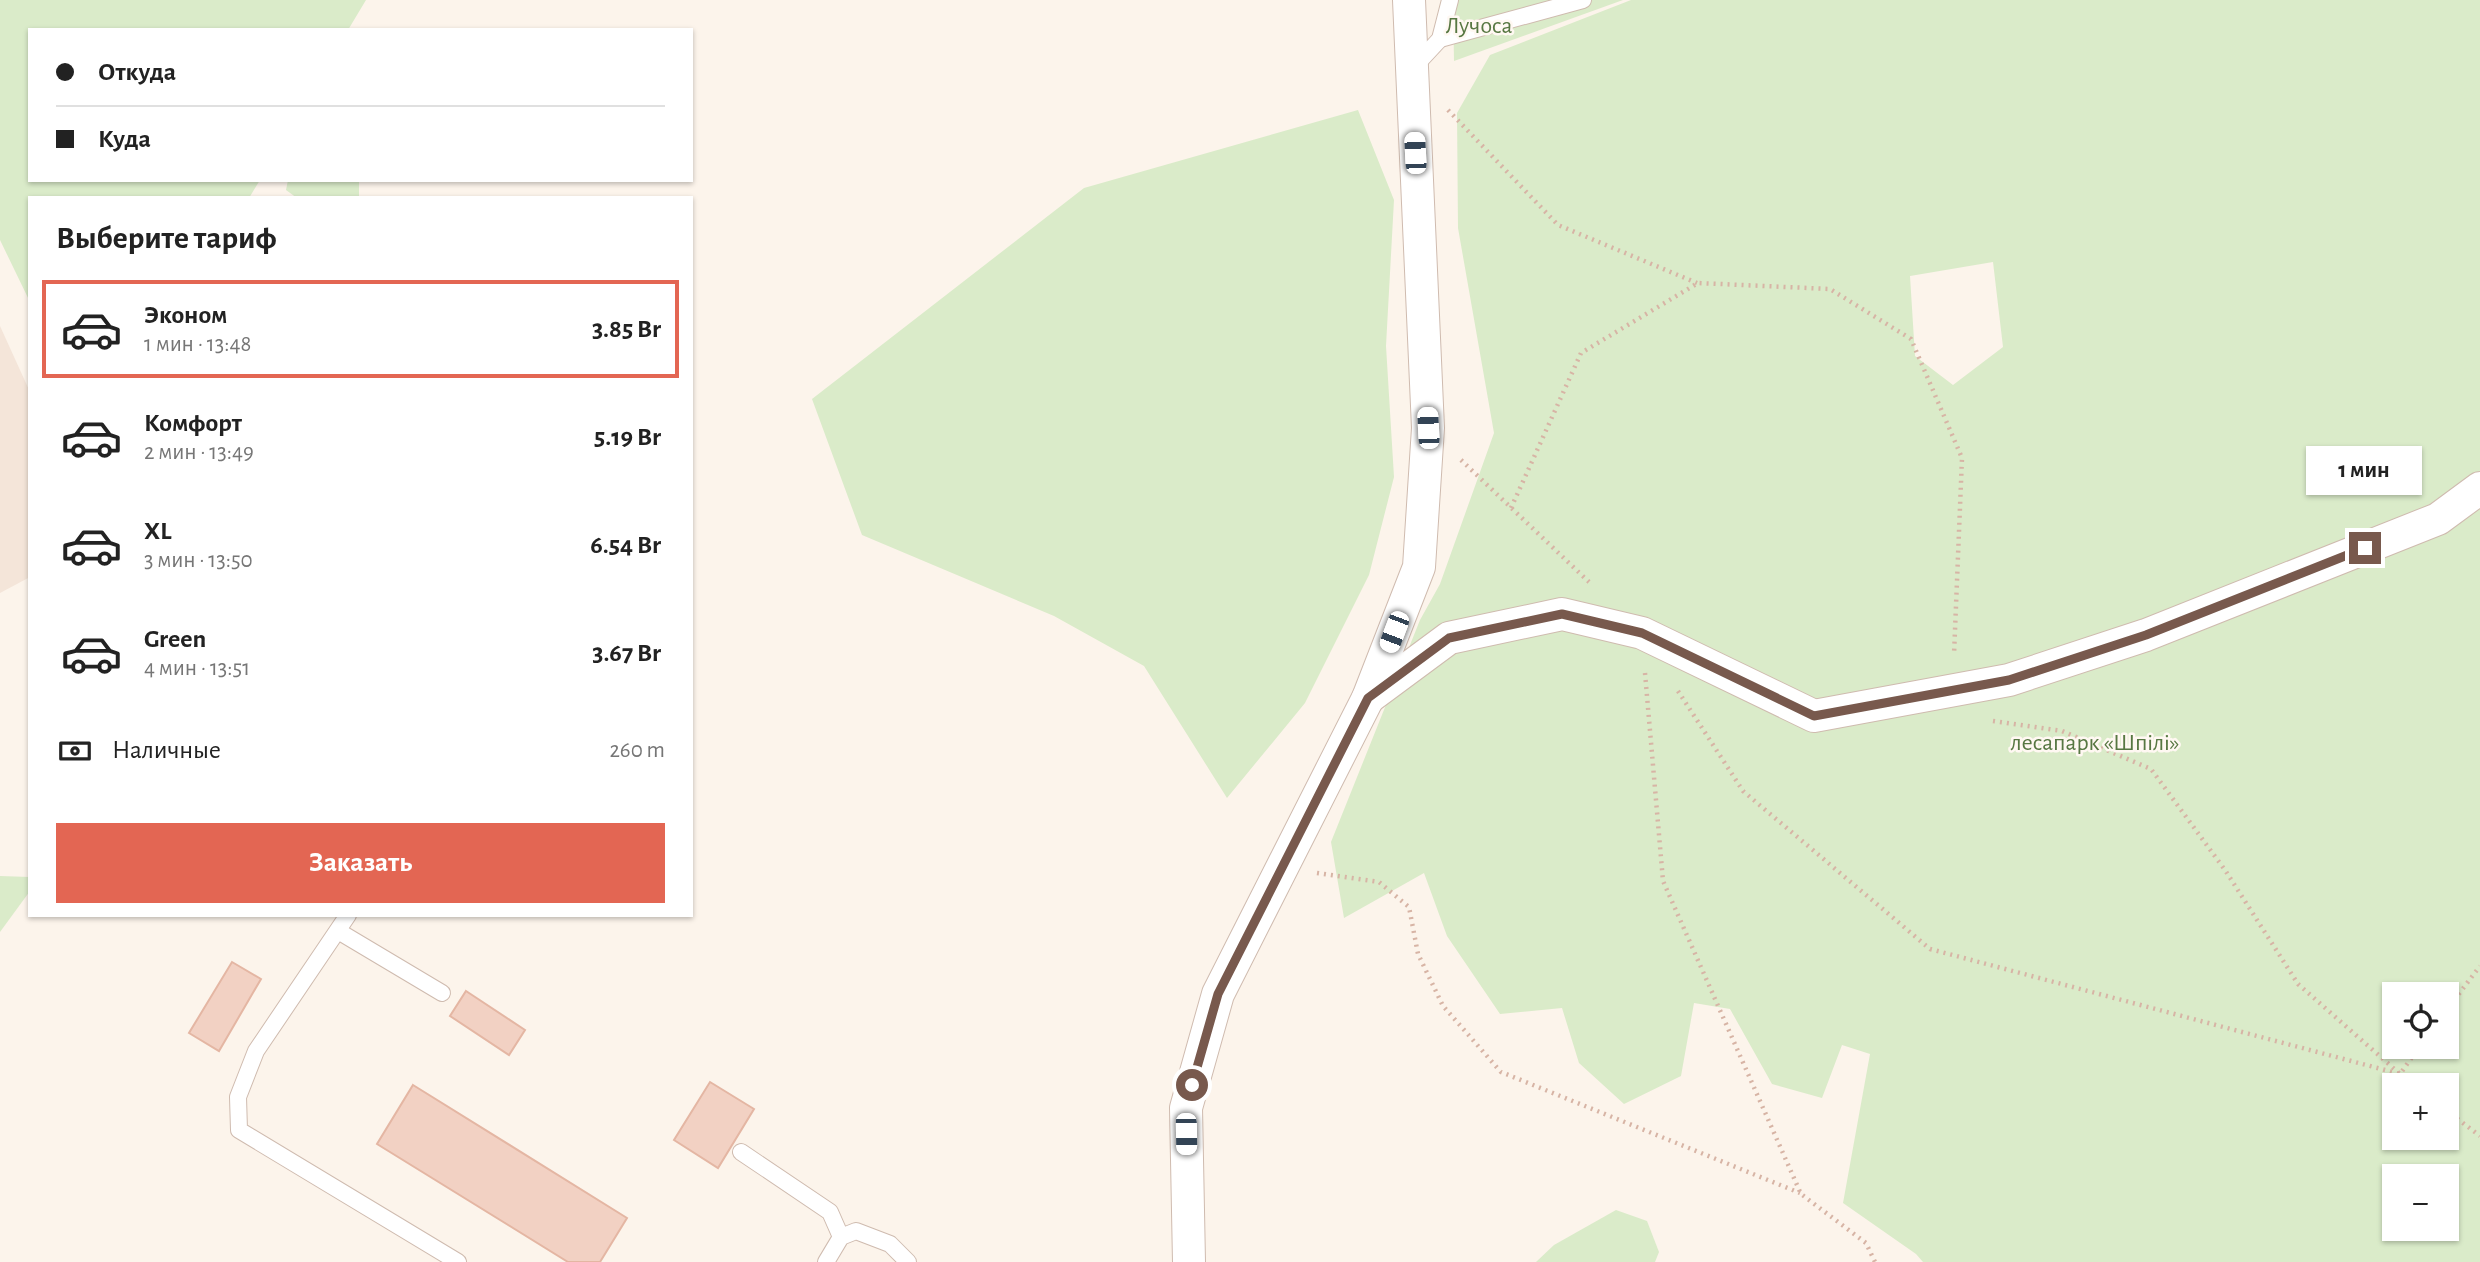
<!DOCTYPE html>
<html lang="ru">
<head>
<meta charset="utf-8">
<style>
  :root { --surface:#fff; --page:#f6f6f6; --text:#222; --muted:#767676; --line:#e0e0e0; --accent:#e36653 }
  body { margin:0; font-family:"Alegreya Sans",sans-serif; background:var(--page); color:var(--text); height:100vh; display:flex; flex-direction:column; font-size:26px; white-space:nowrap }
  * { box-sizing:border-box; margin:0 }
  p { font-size:23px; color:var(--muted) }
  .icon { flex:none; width:38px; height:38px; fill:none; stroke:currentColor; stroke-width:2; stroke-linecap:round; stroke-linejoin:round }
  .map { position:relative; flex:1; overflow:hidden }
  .sheet { position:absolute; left:28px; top:196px; width:665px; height:721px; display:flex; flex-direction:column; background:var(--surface); border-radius:0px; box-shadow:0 2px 5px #0004 }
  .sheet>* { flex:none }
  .guide { position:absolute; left:28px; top:28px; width:665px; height:154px; border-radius:0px; box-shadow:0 2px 5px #0004; display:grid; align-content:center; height:154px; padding:0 28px; background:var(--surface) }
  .controls { position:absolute; left:2382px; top:982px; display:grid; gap:14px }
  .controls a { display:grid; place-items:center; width:77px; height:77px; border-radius:0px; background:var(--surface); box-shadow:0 2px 5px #0004; font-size:35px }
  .end { position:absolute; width:32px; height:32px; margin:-16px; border:9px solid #78594d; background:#fff; box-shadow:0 0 0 4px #fff }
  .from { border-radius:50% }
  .bubble { position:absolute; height:49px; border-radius:0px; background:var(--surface); box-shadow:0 2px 5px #0004; font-size:23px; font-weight:600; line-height:49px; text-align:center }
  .car { position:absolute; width:21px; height:42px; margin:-21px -10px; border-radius:9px; box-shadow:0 0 5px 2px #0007; background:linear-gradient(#fff 24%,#345 0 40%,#fff 0 76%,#345 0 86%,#fff 0) }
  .guide b { display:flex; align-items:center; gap:24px; height:66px; font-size:26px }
  .guide b+b { border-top:2px solid var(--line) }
  .guide i { width:18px; height:18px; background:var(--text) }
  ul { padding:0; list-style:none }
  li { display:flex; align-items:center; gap:21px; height:98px; margin:0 14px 10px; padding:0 14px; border:4px solid transparent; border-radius:0px }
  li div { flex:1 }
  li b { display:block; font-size:26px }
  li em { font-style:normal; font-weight:600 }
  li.active { border-color:var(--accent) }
  li>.icon { width:63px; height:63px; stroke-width:1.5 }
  h2 { padding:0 28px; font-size:32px; line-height:84px }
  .pay { display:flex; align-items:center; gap:18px; height:77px; padding:0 28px; font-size:26px }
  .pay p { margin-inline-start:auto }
  .button { display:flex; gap:14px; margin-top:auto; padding:14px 28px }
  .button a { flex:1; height:80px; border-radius:0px; background:var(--accent); color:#fff; font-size:28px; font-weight:600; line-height:80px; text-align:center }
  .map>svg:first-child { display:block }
  .residential { fill:#f4e5d9 }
  .green { fill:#daebc9; fill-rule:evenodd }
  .building { fill:#f2d1c3; stroke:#e4b6a3; stroke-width:2 }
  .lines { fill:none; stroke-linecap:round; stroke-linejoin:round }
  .service-casing { stroke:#cfbbaf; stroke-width:18 }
  .minor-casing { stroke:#cfbbaf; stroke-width:34 }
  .path { stroke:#d7b4a5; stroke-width:4.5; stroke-dasharray:2 5; stroke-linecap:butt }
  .service { stroke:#fff; stroke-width:16 }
  .minor { stroke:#fff; stroke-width:32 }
  .route { stroke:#78594d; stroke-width:9 }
  .labels { text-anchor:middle; stroke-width:5; stroke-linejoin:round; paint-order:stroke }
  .park-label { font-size:24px; fill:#577742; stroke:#fff8f2 }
</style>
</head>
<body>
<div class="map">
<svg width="2480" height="1262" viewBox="0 0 2480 1262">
  <rect width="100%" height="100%" fill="#fcf4eb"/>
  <polygon class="residential" points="0,326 30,392 30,577 0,593"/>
  <g class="green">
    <polygon points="0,0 366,0 348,30 30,30 30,180 260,180 249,198 30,198 30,302 0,240"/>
    <polygon points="1453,0 1623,0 1454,61"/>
    <path d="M 1631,0 L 2480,0 L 2480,1262 L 1923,1262 L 1916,1254 L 1843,1203 L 1870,1054 L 1842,1045 L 1822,1098 L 1772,1084 L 1730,1009 L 1694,1003 L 1681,1076 L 1624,1104 L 1579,1063 L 1562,1008 L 1500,1014 L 1447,936 L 1424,873 L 1344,918 L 1331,842 L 1420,620 L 1440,584 L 1494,433 L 1458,228 L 1457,113 L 1490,55 ZM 1993,262 L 2003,347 L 1953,385 L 1915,356 L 1910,276 ZM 2394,994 L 2446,994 L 2446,1046 L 2394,1046 ZM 2394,1085 L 2446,1085 L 2446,1138 L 2394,1138 ZM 2394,1176 L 2446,1176 L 2446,1228 L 2394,1228 Z"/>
    <polygon points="1358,110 1394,200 1386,346 1394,477 1369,575 1305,703 1227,798 1144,666 1054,616 862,535 812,399 1084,188"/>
    <polygon points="288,180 359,180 359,198 297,198 286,190"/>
    <polygon points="0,876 30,877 30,891 0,932"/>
    <polygon points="1616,1210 1647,1221 1659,1252 1655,1262 1536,1262 1554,1245"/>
  </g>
  <g class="building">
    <polygon points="232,962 261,979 219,1051 189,1033"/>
    <polygon points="466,991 525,1030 509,1055 450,1016"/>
    <polygon points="710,1082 754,1109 718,1168 674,1140"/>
    <polygon points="413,1085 627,1218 600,1262 568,1262 377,1144"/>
  </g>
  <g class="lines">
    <defs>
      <g id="service">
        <polyline points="1440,39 1583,0"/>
        <polyline points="1414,67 1440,39 1450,0"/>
        <polyline points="348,915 256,1051 238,1097 239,1130 458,1262"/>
        <polyline points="338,931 442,993"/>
        <polyline points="741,1152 830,1212 841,1237"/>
        <polyline points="826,1262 841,1237 856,1231 890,1244 908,1262"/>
      </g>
      <g id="minor">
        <polyline points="1368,698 1449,638 1562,614 1642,633 1814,716 2009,680 2146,635 2438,519 2480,488"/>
        <polyline points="1189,1262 1186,1108 1218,994 1368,698 1419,567 1428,428 1409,0"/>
      </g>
    </defs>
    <use href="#service" class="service-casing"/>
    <use href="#minor" class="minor-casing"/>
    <g class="path">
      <polyline points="1448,110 1558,225 1697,283"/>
      <polyline points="1461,460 1589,582"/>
      <polyline points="1511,508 1581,353 1698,283 1830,289 1911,339 1962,458 1954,655"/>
      <polyline points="1645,673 1663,881 1801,1194 1866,1243 1875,1262"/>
      <polyline points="1678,691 1743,791 1930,949 2400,1074 2414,1085"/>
      <polyline points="1993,721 2062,731 2151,769 2225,870 2298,984 2400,1074 2420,1046"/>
      <polyline points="1317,873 1379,882 1409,907 1418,954 1443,1006 1501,1072 1800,1193"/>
      <polyline points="2446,1011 2480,966"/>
      <polyline points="2446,1110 2480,1136"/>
    </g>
    <use href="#service" class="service"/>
    <use href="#minor" class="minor"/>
  </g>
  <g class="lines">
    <polyline class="route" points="1192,1085 1218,994 1368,698 1449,638 1562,614 1642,633 1814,716 2009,680 2146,635 2365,548"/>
  </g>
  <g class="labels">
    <g class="park-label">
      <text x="1479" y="33">Лучоса</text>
      <text x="2095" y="750">лесапарк «Шпілі»</text>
    </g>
  </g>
</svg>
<div class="controls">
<a><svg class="icon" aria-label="locate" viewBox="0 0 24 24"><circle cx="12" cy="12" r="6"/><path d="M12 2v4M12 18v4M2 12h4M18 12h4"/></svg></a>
<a>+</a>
<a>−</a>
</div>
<i class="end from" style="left:1192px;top:1085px"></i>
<i class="end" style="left:2365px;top:548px"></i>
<div class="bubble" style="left:2306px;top:446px;width:116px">1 мин</div>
<i class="car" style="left:1415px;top:153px;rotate:357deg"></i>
<i class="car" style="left:1428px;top:428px;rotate:357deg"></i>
<i class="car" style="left:1394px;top:632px;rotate:201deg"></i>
<i class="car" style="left:1186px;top:1134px;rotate:179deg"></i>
<div class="guide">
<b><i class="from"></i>Откуда</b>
<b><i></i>Куда</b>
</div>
<section class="sheet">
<h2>Выберите тариф</h2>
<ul>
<li class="active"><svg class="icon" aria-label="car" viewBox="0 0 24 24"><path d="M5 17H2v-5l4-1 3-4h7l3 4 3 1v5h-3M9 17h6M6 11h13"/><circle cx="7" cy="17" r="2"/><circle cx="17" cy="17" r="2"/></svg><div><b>Эконом</b><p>1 мин · 13:48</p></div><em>3.85 Br</em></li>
<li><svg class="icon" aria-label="car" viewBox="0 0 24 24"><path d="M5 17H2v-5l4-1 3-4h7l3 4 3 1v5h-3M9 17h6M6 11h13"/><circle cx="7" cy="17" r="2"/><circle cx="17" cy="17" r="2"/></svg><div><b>Комфорт</b><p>2 мин · 13:49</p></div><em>5.19 Br</em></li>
<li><svg class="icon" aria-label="car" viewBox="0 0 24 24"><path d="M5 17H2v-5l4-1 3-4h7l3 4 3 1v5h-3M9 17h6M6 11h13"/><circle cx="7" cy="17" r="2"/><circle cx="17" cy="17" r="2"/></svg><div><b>XL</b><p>3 мин · 13:50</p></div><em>6.54 Br</em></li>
<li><svg class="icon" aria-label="car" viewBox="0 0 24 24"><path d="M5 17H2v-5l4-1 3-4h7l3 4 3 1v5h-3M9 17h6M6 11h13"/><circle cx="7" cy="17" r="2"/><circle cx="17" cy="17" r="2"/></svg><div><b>Green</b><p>4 мин · 13:51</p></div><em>3.67 Br</em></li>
</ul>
<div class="pay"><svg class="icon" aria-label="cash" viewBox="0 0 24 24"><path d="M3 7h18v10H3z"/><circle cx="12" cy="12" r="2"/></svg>Наличные<p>260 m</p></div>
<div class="button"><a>Заказать</a></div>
</section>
</div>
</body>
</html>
